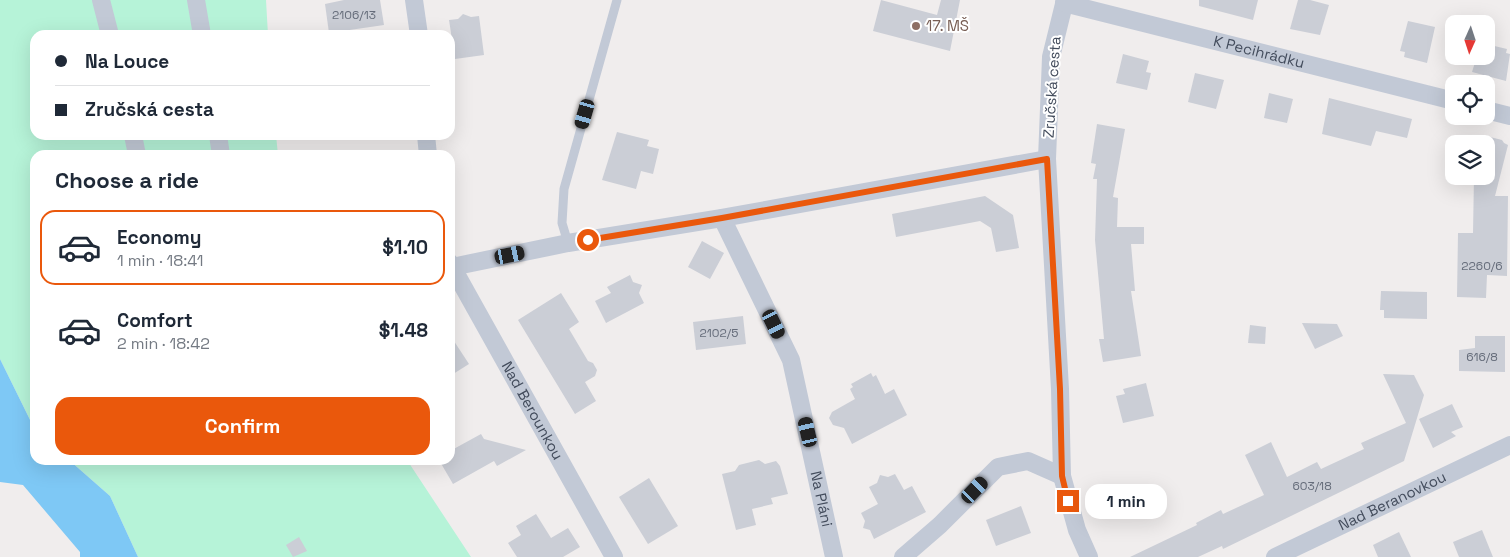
<!DOCTYPE html>
<html lang="en">
<head>
<meta charset="utf-8">
<style>
  :root { --surface:#fff; --page:#f2f2f3; --text:#1f2937; --muted:#747a83; --line:#e0e1e3; --accent:#ea580c }
  body { margin:0; font-family:"Space Grotesk",sans-serif; background:var(--page); color:var(--text); height:100vh; display:flex; flex-direction:column; font-size:19px; white-space:nowrap }
  * { box-sizing:border-box; margin:0 }
  p { font-size:16px; color:var(--muted) }
  .icon { flex:none; width:28px; height:28px; fill:none; stroke:currentColor; stroke-width:2; stroke-linecap:round; stroke-linejoin:round }
  .map { position:relative; flex:1; overflow:hidden }
  .drawer { position:absolute; left:30px; top:150px; width:425px; height:315px; display:flex; flex-direction:column; background:var(--surface); border-radius:15px; box-shadow:0 5px 20px #0002 }
  .drawer>* { flex:none }
  .banner { position:absolute; left:30px; top:30px; width:425px; height:110px; border-radius:15px; box-shadow:0 5px 20px #0002; display:grid; align-content:center; height:110px; padding:0 25px; background:var(--surface) }
  .needle { width:32px; rotate:183deg }
  .controls { position:absolute; left:1445px; top:15px; display:grid; gap:10px }
  .controls a { display:grid; place-items:center; width:50px; height:50px; border-radius:10px; background:var(--surface); box-shadow:0 5px 20px #0002; font-size:25px }
  .end { position:absolute; width:22px; height:22px; margin:-11px; border:6px solid #ea580c; background:#fff; box-shadow:0 0 0 2px #fff }
  .from { border-radius:50% }
  .bubble { position:absolute; height:35px; border-radius:15px; background:var(--surface); box-shadow:0 5px 20px #0002; font-size:16px; font-weight:800; line-height:35px; text-align:center }
  .car { position:absolute; width:15px; height:30px; margin:-15px -8px; border-radius:6px; box-shadow:0 0 4px 1px #0007; background:linear-gradient(#222 24%,#8ab4d8 0 40%,#222 0 76%,#8ab4d8 0 86%,#222 0) }
  .banner b { display:flex; align-items:center; gap:18px; height:48px; font-size:19px }
  .banner b+b { border-top:1px solid var(--line) }
  .banner i { width:12px; height:12px; background:var(--text) }
  ul { padding:0; list-style:none }
  li { display:flex; align-items:center; gap:15px; height:75px; margin:0 10px 8px; padding:0 15px; border:2px solid transparent; border-radius:15px }
  li div { flex:1 }
  li b { display:block; font-size:19px }
  li em { font-style:normal; font-weight:800 }
  li.on { border-color:var(--accent) }
  li>.icon { width:45px; height:45px; stroke-width:1.5 }
  h2 { padding:0 25px; font-size:22px; line-height:60px }
  .cta { display:flex; gap:10px; margin-top:auto; padding:10px 25px }
  .cta a { flex:1; height:58px; border-radius:15px; background:var(--accent); color:#fff; font-size:20px; font-weight:800; line-height:58px; text-align:center }
  .map>svg:first-child { display:block }
  .green { fill:#b6f3d8 }
  .water { fill:#7ec8f5 }
  .building { fill:#cbced6 }
  .lines { fill:none; stroke-linecap:round; stroke-linejoin:round }
  .service { stroke:#c2c9d6; stroke-width:9 }
  .minor { stroke:#c2c9d6; stroke-width:18 }
  .route { stroke:#ea580c; stroke-width:6 }
  .education-dot { fill:#8d6e63; stroke:#fff; stroke-width:2 }
  .labels { text-anchor:middle; stroke-width:4; stroke-linejoin:round; paint-order:stroke }
  .number-label { font-size:12px; fill:#656c7a }
  .education-label { font-size:15px; fill:#785e54; stroke:#fff; text-anchor:start }
  .street-label { font-size:15px; fill:#434c5c; stroke:#fff }
</style>
</head>
<body>
<div class="map">
<svg width="1510" height="557" viewBox="0 0 1510 557">
  <rect width="100%" height="100%" fill="#f0eded"/>
  <g class="green">
    <polygon points="0,0 266,0 268,35 35,35 35,135 276,135 278,155 35,155 35,430 0,359"/>
    <polygon points="69,460 407,460 471,557 138,557 110,496"/>
  </g>
  <polygon class="water" points="0,359 35,430 35,460 69,460 110,496 138,557 80,557 80,552 23,485 0,482"/>
  <g class="building">
    <polygon points="344,0 380,0 384,25 329,33 325,4"/>
    <polygon points="881,0 937,15 941,0 960,0 950,51 873,31"/>
    <polygon points="1199,0 1258,0 1253,20 1199,6"/>
    <polygon points="1298,0 1310,0 1329,5 1320,35 1290,29"/>
    <polygon points="463,14 471,17 479,16 484,55 455,59 449,20 458,19"/>
    <polygon points="1408,21 1435,27 1427,63 1404,57 1405,52 1400,51"/>
    <polygon points="1486,44 1507,49 1506,53 1510,54 1506,81 1472,72 1477,56 1486,56"/>
    <polygon points="1123,54 1149,61 1146,72 1151,73 1147,90 1116,83"/>
    <polygon points="1195,73 1224,80 1216,109 1188,102"/>
    <polygon points="1269,93 1293,99 1287,123 1264,118"/>
    <polygon points="1329,98 1412,119 1407,138 1376,131 1371,146 1322,134"/>
    <polygon points="1097,124 1125,129 1113,197 1118,198 1117,227 1144,227 1144,244 1131,244 1135,291 1131,291 1141,356 1103,362 1099,339 1104,339 1095,240 1097,179 1093,179 1096,164 1091,163"/>
    <polygon points="617,132 649,140 647,146 659,149 653,174 641,171 636,189 602,180"/>
    <polygon points="1486,136 1502,140 1504,143 1508,145 1495,196 1508,196 1507,276 1487,275 1486,298 1457,297 1458,233 1473,233 1474,176 1486,176"/>
    <polygon points="985,196 1013,215 1019,248 996,252 991,228 980,221 896,237 892,214"/>
    <polygon points="702,241 724,253 710,279 688,267"/>
    <polygon points="630,275 633,282 642,285 639,293 644,303 606,323 595,301 611,293 607,287"/>
    <polygon points="1381,291 1427,292 1427,319 1384,318 1384,310 1380,310"/>
    <polygon points="561,293 579,322 569,329 588,361 593,363 597,370 595,376 585,382 596,401 575,414 518,320"/>
    <polygon points="743,316 746,344 696,350 693,322"/>
    <polygon points="1302,323 1337,324 1343,336 1315,349"/>
    <polygon points="1250,325 1266,327 1265,344 1248,343"/>
    <polygon points="450,335 469,364 450,376"/>
    <polygon points="1475,336 1505,336 1505,372 1459,371 1459,350 1475,348"/>
    <polygon points="871,373 873,377 876,375 885,394 894,389 907,415 852,444 844,428 833,425 829,418 832,412 855,399 850,389 853,387 851,384"/>
    <polygon points="1383,374 1414,375 1424,395 1404,461 1223,549 1222,546 1198,557 1130,557 1197,525 1196,523 1221,510 1223,514 1264,495 1245,455 1271,442 1287,477 1317,462 1321,469 1364,449 1361,443 1406,423"/>
    <polygon points="1146,383 1154,416 1123,423 1116,396 1125,394 1123,389"/>
    <polygon points="1452,404 1463,427 1451,432 1456,436 1433,448 1419,419"/>
    <polygon points="481,434 484,439 526,450 497,466 494,461 453,484 439,460 450,460 450,451"/>
    <polygon points="759,460 765,464 776,461 780,466 788,494 771,498 773,504 752,509 756,525 736,530 722,474 735,471 739,465"/>
    <polygon points="895,474 904,490 912,486 926,512 874,539 870,530 863,528 865,521 861,513 878,504 869,487 877,483 880,475 888,477"/>
    <polygon points="649,478 678,526 648,544 619,497"/>
    <polygon points="1021,506 1031,533 996,546 986,520"/>
    <polygon points="536,514 551,538 568,528 580,547 563,557 517,557 508,543 521,535 516,526"/>
    <polygon points="1482,530 1493,557 1459,557 1453,542"/>
    <polygon points="1399,532 1411,557 1378,557 1373,545"/>
    <polygon points="299,537 307,551 293,557 286,545"/>
  </g>
  <g class="lines">
    <polyline class="service" points="568,243 562,223 564,189 617,0"/>
    <g class="minor">
      <polyline points="101,0 110,35"/>
      <polyline points="196,0 202,35"/>
      <polyline points="414,0 419,35"/>
      <polyline points="1065,0 1051,57 1047,159 1060,389 1062,476 1077,530 1089,557"/>
      <path id="s1" d="M 1064,3 L 1454,101"/>
      <polyline points="1486,110 1510,116"/>
      <polyline points="133,135 137,155"/>
      <polyline points="218,135 221,155"/>
      <polyline points="426,135 428,155"/>
      <path id="s2" d="M 722,218 L 791,360 L 834,557"/>
      <path id="s3" d="M 450,263 L 614,557"/>
      <polyline points="452,267 568,243 722,218 1047,159"/>
      <polyline points="903,557 940,525 998,467 1028,461 1062,476"/>
      <path id="s4" d="M 1275,557 L 1510,445"/>
    </g>
  </g>
  <g class="lines">
    <polyline class="route" points="588,240 722,218 1047,159 1060,389 1062,476 1068,501"/>
  </g>
  <circle class="education-dot" cx="916" cy="26" r="5"/>
  <g class="labels">
    <g class="number-label">
      <text x="354" y="19">2106/13</text>
      <text x="1482" y="270">2260/6</text>
      <text x="719" y="337">2102/5</text>
      <text x="1482" y="361">616/8</text>
      <text x="1312" y="490">603/18</text>
    </g>
    <g class="education-label">
      <text x="926" y="31">17. MŠ</text>
    </g>
    <g class="street-label">
      <text dy="5" stroke="none"><textPath href="#s1" startOffset="201">K Pecihrádku</textPath></text>
      <text transform="translate(1052 87) rotate(-86)" y="5">Zručská cesta</text>
      <text dy="5" stroke="none"><textPath href="#s3" startOffset="169">Nad Berounkou</textPath></text>
      <text dy="5" stroke="none"><textPath href="#s2" startOffset="300">Na Pláni</textPath></text>
      <text dy="5" stroke="none"><textPath href="#s4" startOffset="130">Nad Beranovkou</textPath></text>
    </g>
  </g>
</svg>
<div class="controls">
<a><svg class="needle" viewBox="-14 -14 28 28"><path d="M0-13l5 13h-10z" fill="#e53935"/><path d="M0 13l5-13h-10z" fill="#747a83"/></svg></a>
<a><svg class="icon" aria-label="locate" viewBox="0 0 24 24"><circle cx="12" cy="12" r="6"/><path d="M12 2v4M12 18v4M2 12h4M18 12h4"/></svg></a>
<a><svg class="icon" aria-label="layers" viewBox="0 0 24 24"><path d="M12 4l9 5-9 5-9-5zM3 14l9 5 9-5"/></svg></a>
</div>
<i class="end from" style="left:588px;top:240px"></i>
<i class="end" style="left:1068px;top:501px"></i>
<div class="bubble" style="left:1085px;top:484px;width:82px">1 min</div>
<i class="car" style="left:585px;top:114px;rotate:196deg"></i>
<i class="car" style="left:510px;top:255px;rotate:78deg"></i>
<i class="car" style="left:774px;top:324px;rotate:154deg"></i>
<i class="car" style="left:808px;top:432px;rotate:347deg"></i>
<i class="car" style="left:975px;top:490px;rotate:44deg"></i>
<div class="banner">
<b><i class="from"></i>Na Louce</b>
<b><i></i>Zručská cesta</b>
</div>
<section class="drawer">
<h2>Choose a ride</h2>
<ul>
<li class="on"><svg class="icon" aria-label="car" viewBox="0 0 24 24"><path d="M5 17H2v-5l4-1 3-4h7l3 4 3 1v5h-3M9 17h6M6 11h13"/><circle cx="7" cy="17" r="2"/><circle cx="17" cy="17" r="2"/></svg><div><b>Economy</b><p>1 min · 18:41</p></div><em>$1.10</em></li>
<li><svg class="icon" aria-label="car" viewBox="0 0 24 24"><path d="M5 17H2v-5l4-1 3-4h7l3 4 3 1v5h-3M9 17h6M6 11h13"/><circle cx="7" cy="17" r="2"/><circle cx="17" cy="17" r="2"/></svg><div><b>Comfort</b><p>2 min · 18:42</p></div><em>$1.48</em></li>
</ul>
<div class="cta"><a>Confirm</a></div>
</section>
</div>
</body>
</html>
